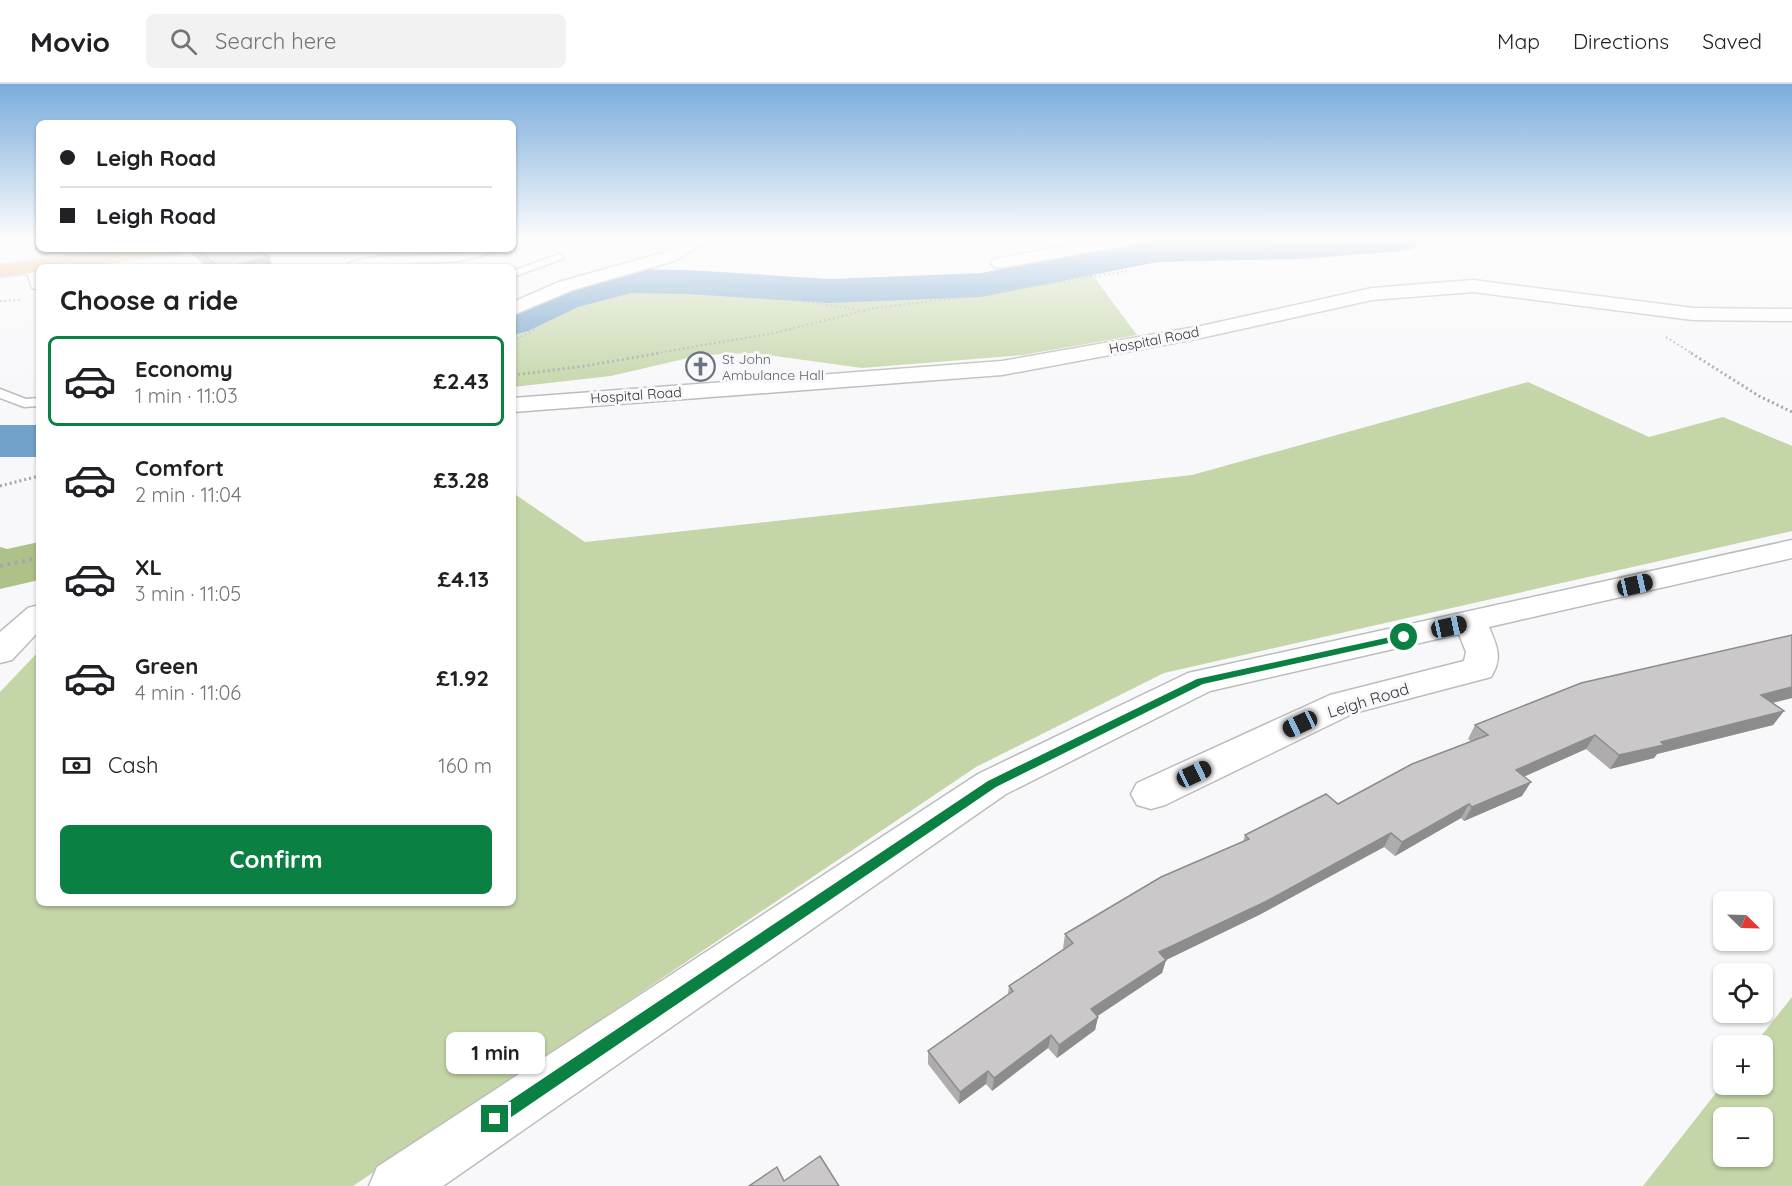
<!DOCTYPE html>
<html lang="en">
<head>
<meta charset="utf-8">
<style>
  :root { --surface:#fff; --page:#f2f2f2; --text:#202124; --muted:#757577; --line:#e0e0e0; --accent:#0b8043 }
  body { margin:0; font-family:Quicksand,sans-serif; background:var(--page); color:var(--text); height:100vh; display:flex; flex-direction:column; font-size:22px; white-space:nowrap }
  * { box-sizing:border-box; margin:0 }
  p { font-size:20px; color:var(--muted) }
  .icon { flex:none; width:33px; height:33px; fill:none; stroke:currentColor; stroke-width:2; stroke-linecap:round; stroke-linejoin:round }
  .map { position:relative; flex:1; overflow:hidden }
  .drawer { position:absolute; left:36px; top:180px; width:480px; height:642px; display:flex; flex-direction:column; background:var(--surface); border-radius:9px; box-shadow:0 2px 4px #0004 }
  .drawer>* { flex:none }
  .top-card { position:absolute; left:36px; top:36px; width:480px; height:132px; border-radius:9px; box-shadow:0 2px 4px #0004; display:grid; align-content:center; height:132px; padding:0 24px; background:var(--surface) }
  .needle { width:39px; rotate:113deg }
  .controls { position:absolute; left:1713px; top:807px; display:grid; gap:12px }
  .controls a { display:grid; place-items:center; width:60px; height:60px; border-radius:9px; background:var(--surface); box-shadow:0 2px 4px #0004; font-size:30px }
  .end { position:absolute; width:27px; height:27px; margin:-14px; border:8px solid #0b8043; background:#fff; box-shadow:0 0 0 3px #fff }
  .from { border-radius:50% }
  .bubble { position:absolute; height:42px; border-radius:9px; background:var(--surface); box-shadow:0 2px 4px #0004; font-size:20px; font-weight:800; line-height:42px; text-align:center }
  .car { position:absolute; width:18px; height:36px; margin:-18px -9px; border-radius:8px; box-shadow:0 0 4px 2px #0007; background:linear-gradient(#222 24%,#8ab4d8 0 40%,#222 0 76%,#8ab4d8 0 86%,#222 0) }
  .top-card b { display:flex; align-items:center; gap:21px; height:57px; font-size:22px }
  .top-card b+b { border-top:2px solid var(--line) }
  .top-card i { width:15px; height:15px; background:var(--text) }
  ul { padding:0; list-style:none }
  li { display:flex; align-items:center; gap:18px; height:90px; margin:0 12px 9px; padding:0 12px; border:3px solid transparent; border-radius:9px }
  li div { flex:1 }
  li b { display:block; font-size:22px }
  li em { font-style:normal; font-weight:800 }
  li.selected { border-color:var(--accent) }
  li>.icon { width:54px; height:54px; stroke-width:1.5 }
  h2 { padding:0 24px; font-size:27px; line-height:72px }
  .pay { display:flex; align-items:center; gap:15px; height:66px; padding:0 24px; font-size:22px }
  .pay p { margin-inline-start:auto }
  .cta { display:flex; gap:12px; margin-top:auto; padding:12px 24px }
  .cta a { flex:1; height:69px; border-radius:9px; background:var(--accent); color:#fff; font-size:24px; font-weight:800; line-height:69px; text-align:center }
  header { display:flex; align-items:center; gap:36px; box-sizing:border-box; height:84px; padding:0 30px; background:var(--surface); border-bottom:2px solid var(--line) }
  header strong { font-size:28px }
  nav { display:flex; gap:33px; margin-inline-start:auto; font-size:21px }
  .search { width:420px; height:54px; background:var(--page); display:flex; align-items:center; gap:15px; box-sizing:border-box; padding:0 21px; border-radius:9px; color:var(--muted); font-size:22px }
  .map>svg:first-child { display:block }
  .green { fill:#c4d5a7; fill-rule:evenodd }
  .forest { fill:#aec189 }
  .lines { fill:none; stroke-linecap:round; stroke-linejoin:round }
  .stream { fill:#72a1c9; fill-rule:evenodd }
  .river { fill:#72a1c9; fill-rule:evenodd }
  .lane-casing { stroke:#bcbcbd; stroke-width:3 }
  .street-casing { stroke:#bcbcbd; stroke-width:3 }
  .primary-casing { stroke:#d3d3d3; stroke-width:3 }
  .path-far2 { stroke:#a7a7a9; stroke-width:2; stroke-dasharray:1.5 3; stroke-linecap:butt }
  .path-far1 { stroke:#a7a7a9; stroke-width:3; stroke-dasharray:2 3; stroke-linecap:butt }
  .path { stroke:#a7a7a9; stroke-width:4; stroke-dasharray:3 4.5; stroke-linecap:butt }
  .lane { fill:#fff; fill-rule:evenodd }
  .street { fill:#fff; fill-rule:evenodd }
  .primary { fill:#ebbb8b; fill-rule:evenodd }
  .wall { fill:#aeacac }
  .shaded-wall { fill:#8d8c8c }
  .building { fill:#cac8c8; stroke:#8d8c8c; stroke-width:1.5 }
  .route { fill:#0b8043 }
  .labels { text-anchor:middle; stroke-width:6; stroke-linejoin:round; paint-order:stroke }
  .far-street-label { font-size:14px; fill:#363637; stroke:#f8f8fa }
  .far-worship-label { font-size:14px; fill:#5b616d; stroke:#f8f8fa; text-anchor:start }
  .street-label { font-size:16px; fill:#363637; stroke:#f8f8fa }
</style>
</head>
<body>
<header>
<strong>Movio</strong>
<div class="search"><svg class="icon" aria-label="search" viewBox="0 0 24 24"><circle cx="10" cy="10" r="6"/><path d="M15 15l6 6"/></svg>Search here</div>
<nav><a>Map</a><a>Directions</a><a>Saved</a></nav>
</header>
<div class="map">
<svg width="1792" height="1102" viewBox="0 0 1792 1102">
  <rect width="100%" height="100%" fill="#f8f8fa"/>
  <g class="green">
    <polygon points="1091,189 1137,251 1023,271 862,284 752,269 701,271 611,292 513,303 513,248 595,209 633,202 723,202 817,211 950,209"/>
    <polygon points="1528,298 1649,353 1723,333 1792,362 1792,447 1164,589 976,683 353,1102 0,1102 0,608 39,567 39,819 513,819 513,409 585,458 1192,391"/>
    <path d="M 1792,913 L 1792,1102 L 1643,1102 L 1723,1000 L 1762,1000 L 1762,962 L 1754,961 ZM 1724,1034 L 1762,1034 L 1762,1072 L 1724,1072 Z"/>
  </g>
  <polygon class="forest" points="39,458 39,496 0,505 0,463 7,465"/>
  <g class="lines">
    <g class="stream">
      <polygon points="460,165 467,165 452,173 447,172"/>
      <polygon points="417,178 420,180 419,181 402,183"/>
    </g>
    <g class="river">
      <polygon points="1156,156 1419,156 1415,164 1402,167 1299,175 1158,178 981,213 830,219 687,210 631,209 578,223 528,247 513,251 513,222 550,205 630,185 687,186 830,195 981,189"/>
      <rect x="0" y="341" width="39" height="32"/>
    </g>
    <defs>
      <g id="lane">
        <polygon points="513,156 519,156 513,160"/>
        <path d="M 484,165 L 499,165 L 479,173 L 457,177 L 343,183 C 367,165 448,176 484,165 Z"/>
        <polygon points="559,170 564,173 562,175 513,193 513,187"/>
        <polygon points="0,305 26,315 39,314 39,322 24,323 0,314"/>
      </g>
      <g id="street">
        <polygon points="687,156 710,156 674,177 573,206 513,231 513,218 559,198 662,169"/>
        <polygon points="1097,156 1137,156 1129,161 1000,184 994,183 991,179 994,175 1000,174"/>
        <polygon points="34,176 40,178 43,183 39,183 39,206 32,204 25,182 28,178"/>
        <polygon points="1473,196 1693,224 1792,225 1792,237 1693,236 1473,208 1372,216 1201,254 1002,291 513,328 513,314 1002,277 1201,242 1372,204"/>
        <path d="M 1792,456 L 1792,474 L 1489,543 C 1497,562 1503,574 1491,593 L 1354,629 L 1165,721 L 1151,725 L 1137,721 L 1131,710 L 1137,699 L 1330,611 L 1464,577 L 1466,568 L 1459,550 L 1210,607 L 1006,710 L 443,1102 L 369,1102 L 377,1083 L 978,690 L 1188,589 Z"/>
        <polygon points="39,521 39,547 12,576 0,579 0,548 28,524"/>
      </g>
      <polygon id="primary" points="132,165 183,165 180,169 174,170 75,183 39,183 39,188 0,193 0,181"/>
    </defs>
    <use href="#lane" class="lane-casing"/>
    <use href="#street" class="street-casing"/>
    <use href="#primary" class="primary-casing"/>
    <g class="path-far2">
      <polyline points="652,206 722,204 859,226"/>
      <polyline points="0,217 20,216"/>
      <polyline points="1666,253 1693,270"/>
      <polyline points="513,257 534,246"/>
      <polyline points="652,270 774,249 875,224 982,211 1127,187"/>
    </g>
    <g class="path-far1">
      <polyline points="1691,269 1759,312 1792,328"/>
      <polyline points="513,291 585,282 660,269"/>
      <polyline points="0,402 39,392"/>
    </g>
    <polyline class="path" points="0,482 39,474"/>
    <use href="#lane" class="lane"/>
    <use href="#street" class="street"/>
    <use href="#primary" class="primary"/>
  </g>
  <g class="wall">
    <polygon points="190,165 258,165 273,183 207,183 193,171"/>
    <polygon points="1792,551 1792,614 1773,619 1784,627 1773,641 1657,670 1654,674 1610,685 1586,665 1524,692 1522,712 1464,737 1461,734 1395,772 1384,763 1259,831 1166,876 1162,889 1098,932 1098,933 1095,946 1057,974 1048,964 992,1007 986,1000 959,1020 928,980 928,967 1008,910 1009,902 1064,865 1063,864 1065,850 1243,758 1245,751 1338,720 1471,657 1468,655 1475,641"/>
  </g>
  <g class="shaded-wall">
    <polygon points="269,173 273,183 225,183"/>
    <polygon points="1792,603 1792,614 1750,624 1761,611"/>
    <polygon points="1784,627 1773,641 1657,670 1654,674 1610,685 1619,671 1661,658"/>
    <polygon points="1595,651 1586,665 1508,700 1516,686"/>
    <polygon points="1531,698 1522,712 1464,737 1472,723"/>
    <polygon points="1469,720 1461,734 1395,772 1402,758"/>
    <polygon points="1391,749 1384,763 1259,831 1166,876 1162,889 1088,938 1091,925 1159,868"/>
    <polygon points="1098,933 1095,946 1057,974 1059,961"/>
    <polygon points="1051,951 1048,964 992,1007 994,994"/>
    <polygon points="988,987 986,1000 959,1020 960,1008"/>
  </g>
  <g class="building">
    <polygon points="196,165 258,165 269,173 225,183 219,183"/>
    <polygon points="1792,551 1792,603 1761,611 1784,627 1661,658 1664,661 1619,671 1595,651 1516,686 1531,698 1472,723 1469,720 1402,758 1391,749 1265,818 1159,868 1166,876 1091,925 1098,933 1059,961 1051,951 994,994 988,987 960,1008 928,967 1013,907 1009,902 1073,859 1065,850 1161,793 1249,755 1245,751 1326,710 1338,720 1412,680 1488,651 1475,641 1581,599"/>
    <polygon points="820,1072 839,1102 749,1102 777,1083 784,1097"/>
  </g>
  <linearGradient id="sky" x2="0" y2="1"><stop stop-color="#79acdc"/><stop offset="0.5" stop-color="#fcfcfd"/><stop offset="1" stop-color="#fcfcfd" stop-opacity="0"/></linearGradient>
  <rect width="1792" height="311" fill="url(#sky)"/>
  <polygon class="route" points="1404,550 1407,551 1407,555 1203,600 996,703 501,1040 495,1043 490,1040 488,1035 490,1030 988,697 1197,595"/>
  <defs>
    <symbol id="church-ring" viewBox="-11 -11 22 22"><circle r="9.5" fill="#f8f8fa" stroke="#6b7280" stroke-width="1.5"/><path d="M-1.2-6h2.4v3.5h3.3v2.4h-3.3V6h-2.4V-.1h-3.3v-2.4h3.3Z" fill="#6b7280"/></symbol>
  </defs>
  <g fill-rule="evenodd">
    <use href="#church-ring" x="684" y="266" width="33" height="33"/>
  </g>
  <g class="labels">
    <g class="far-street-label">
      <text transform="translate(1154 256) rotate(-11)" y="5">Hospital Road</text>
      <text transform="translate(636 311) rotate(-4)" y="5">Hospital Road</text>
    </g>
    <g class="far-worship-label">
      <text x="722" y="280">St John<tspan x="722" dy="16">Ambulance Hall</tspan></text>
    </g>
    <g class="street-label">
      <text transform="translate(1368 616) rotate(-17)" y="6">Leigh Road</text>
    </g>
  </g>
</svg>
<div class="controls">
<a><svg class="needle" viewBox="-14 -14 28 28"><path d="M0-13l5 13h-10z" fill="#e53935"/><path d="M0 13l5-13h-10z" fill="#757577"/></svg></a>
<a><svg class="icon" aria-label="locate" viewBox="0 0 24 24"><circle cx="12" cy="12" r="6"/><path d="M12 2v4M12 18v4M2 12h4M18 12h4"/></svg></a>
<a>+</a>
<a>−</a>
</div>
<i class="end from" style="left:1404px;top:553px"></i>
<i class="end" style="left:495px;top:1035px"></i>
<div class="bubble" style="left:446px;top:948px;width:99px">1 min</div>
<i class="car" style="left:1635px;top:501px;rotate:77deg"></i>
<i class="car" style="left:1449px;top:543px;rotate:78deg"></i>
<i class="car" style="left:1300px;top:640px;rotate:245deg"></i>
<i class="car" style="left:1194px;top:690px;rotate:65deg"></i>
<div class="top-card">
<b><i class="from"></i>Leigh Road</b>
<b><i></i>Leigh Road</b>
</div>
<section class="drawer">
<h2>Choose a ride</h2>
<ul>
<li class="selected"><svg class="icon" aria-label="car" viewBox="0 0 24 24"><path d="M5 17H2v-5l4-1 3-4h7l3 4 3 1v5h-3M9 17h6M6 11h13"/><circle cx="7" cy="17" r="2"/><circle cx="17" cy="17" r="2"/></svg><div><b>Economy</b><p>1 min · 11:03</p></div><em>£2.43</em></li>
<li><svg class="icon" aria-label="car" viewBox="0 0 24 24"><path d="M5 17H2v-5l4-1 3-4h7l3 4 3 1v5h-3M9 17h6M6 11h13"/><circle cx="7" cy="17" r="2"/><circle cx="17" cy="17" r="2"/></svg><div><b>Comfort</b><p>2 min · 11:04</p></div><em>£3.28</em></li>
<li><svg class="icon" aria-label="car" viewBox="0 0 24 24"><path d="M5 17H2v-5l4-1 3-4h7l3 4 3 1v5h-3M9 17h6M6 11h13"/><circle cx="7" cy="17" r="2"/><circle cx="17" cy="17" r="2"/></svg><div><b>XL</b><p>3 min · 11:05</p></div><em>£4.13</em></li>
<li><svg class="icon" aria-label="car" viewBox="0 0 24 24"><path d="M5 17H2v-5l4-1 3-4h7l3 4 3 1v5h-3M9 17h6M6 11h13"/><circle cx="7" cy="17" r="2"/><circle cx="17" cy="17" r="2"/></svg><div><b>Green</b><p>4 min · 11:06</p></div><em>£1.92</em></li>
</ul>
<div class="pay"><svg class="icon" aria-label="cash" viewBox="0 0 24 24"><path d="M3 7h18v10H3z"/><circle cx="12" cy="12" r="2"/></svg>Cash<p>160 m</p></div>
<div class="cta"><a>Confirm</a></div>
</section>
</div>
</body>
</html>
